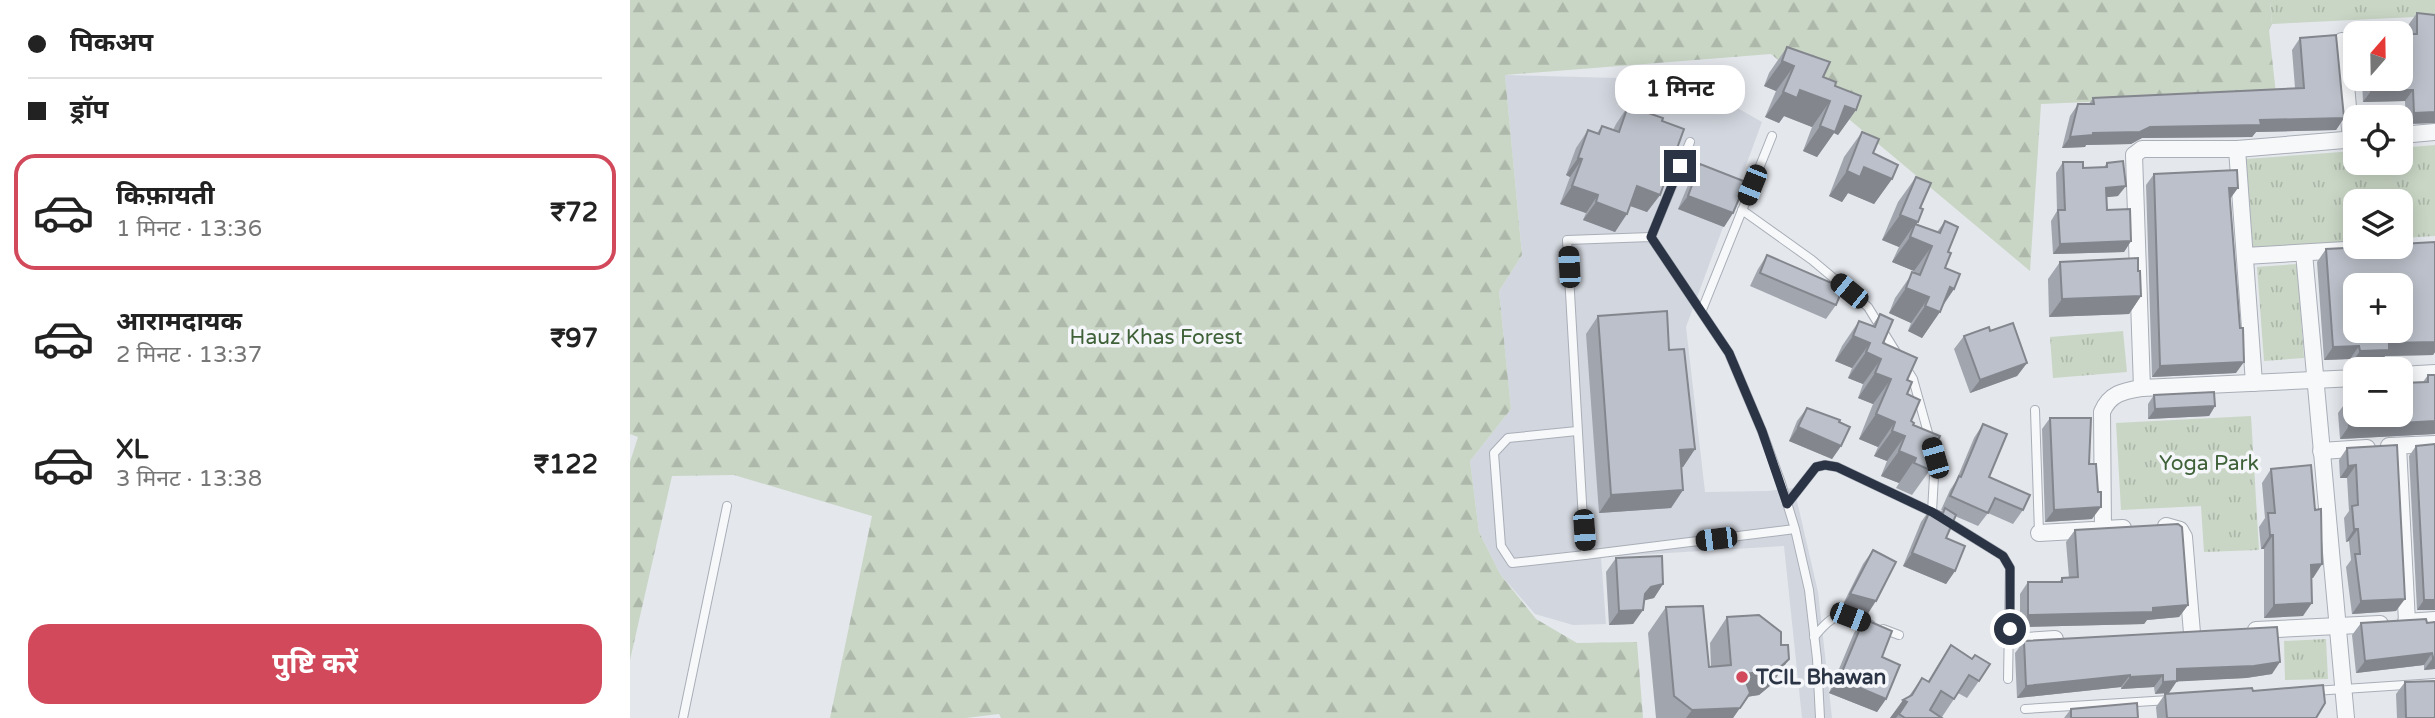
<!DOCTYPE html>
<html lang="hi">
<head>
<meta charset="utf-8">
<style>
  :root { --surface:#fff; --page:#f6f6f6; --text:#222; --muted:#767676; --line:#e0e0e0; --accent:#d1495b }
  body { margin:0; font-family:"Varela Round","Noto Sans Devanagari",sans-serif; background:var(--page); color:var(--text); height:100vh; display:flex; flex-direction:column; font-size:26px; white-space:nowrap }
  * { box-sizing:border-box; margin:0 }
  p { font-size:23px; color:var(--muted) }
  .icon { flex:none; width:38px; height:38px; fill:none; stroke:currentColor; stroke-width:2; stroke-linecap:round; stroke-linejoin:round }
  .map { position:relative; flex:1; overflow:hidden }
  .sheet { display:flex; flex-direction:column; background:var(--surface); width:630px }
  .sheet>* { flex:none }
  .top-card { display:grid; align-content:center; height:154px; padding:0 28px; background:var(--surface) }
  .needle { width:46px; rotate:20deg }
  .controls { position:absolute; left:1713px; top:21px; display:grid; gap:14px }
  .controls a { display:grid; place-items:center; width:70px; height:70px; border-radius:14px; background:var(--surface); box-shadow:0 4px 18px #0003; font-size:35px }
  .end { position:absolute; width:32px; height:32px; margin:-16px; border:9px solid #2b3445; background:#fff; box-shadow:0 0 0 4px #fff }
  .from { border-radius:50% }
  .bubble { position:absolute; height:49px; border-radius:21px; background:var(--surface); box-shadow:0 4px 18px #0003; font-size:23px; font-weight:700; line-height:49px; text-align:center }
  .car { position:absolute; width:21px; height:42px; margin:-21px -10px; border-radius:9px; box-shadow:0 0 5px 2px #0007; background:linear-gradient(#222 24%,#8ab4d8 0 40%,#222 0 76%,#8ab4d8 0 86%,#222 0) }
  .top-card b { display:flex; align-items:center; gap:24px; height:66px; font-size:26px }
  .top-card b+b { border-top:2px solid var(--line) }
  .top-card i { width:18px; height:18px; background:var(--text) }
  ul { padding:0; list-style:none }
  li { display:flex; align-items:center; gap:21px; height:116px; margin:0 14px 10px; padding:0 14px; border:4px solid transparent; border-radius:21px }
  li div { flex:1 }
  li b { display:block; font-size:26px }
  li em { font-style:normal; font-weight:700 }
  li.on { border-color:var(--accent) }
  li>.icon { width:63px; height:63px; stroke-width:1.5 }
  .button { display:flex; gap:14px; margin-top:auto; padding:14px 28px }
  .button a { flex:1; height:80px; border-radius:21px; background:var(--accent); color:#fff; font-size:28px; font-weight:700; line-height:80px; text-align:center }
  main { display:flex; flex:1; min-height:0 }
  .map>svg:first-child { display:block }
  .built { fill:#d2d6de }
  .forest { fill:url(#forest-firs) }
  .park { fill:url(#park-tufts) }
  .lines { fill:none; stroke-linecap:round; stroke-linejoin:round }
  .lane-casing { stroke:#a9aeb7; stroke-width:10 }
  .street-casing { stroke:#a9aeb7; stroke-width:18 }
  .lane { stroke:#f7f8fa; stroke-width:8 }
  .street { stroke:#f7f8fa; stroke-width:16 }
  .wall { fill:#a1a5ae }
  .shaded-wall { fill:#83868d }
  .building { fill:#bbc0ca; stroke:#83868d; stroke-width:2; fill-rule:evenodd }
  .route { stroke:#2b3445; stroke-width:9 }
  .poi-dot { fill:#d1495b; stroke:#f4f6f9; stroke-width:2.5 }
  .labels { text-anchor:middle; stroke-width:7; stroke-linejoin:round; paint-order:stroke }
  .park-label { font-size:21px; fill:#3f6138; stroke:#f4f6f9 }
  .poi-label { font-size:21px; font-weight:bold; fill:#2b3445; stroke:#f4f6f9; text-anchor:start }
</style>
</head>
<body>
<main>
<section class="sheet">
<div class="top-card">
<b><i class="from"></i>पिकअप</b>
<b><i></i>ड्रॉप</b>
</div>
<ul>
<li class="on"><svg class="icon" aria-label="car" viewBox="0 0 24 24"><path d="M5 17H2v-5l4-1 3-4h7l3 4 3 1v5h-3M9 17h6M6 11h13"/><circle cx="7" cy="17" r="2"/><circle cx="17" cy="17" r="2"/></svg><div><b>किफ़ायती</b><p>1 मिनट · 13:36</p></div><em>₹72</em></li>
<li><svg class="icon" aria-label="car" viewBox="0 0 24 24"><path d="M5 17H2v-5l4-1 3-4h7l3 4 3 1v5h-3M9 17h6M6 11h13"/><circle cx="7" cy="17" r="2"/><circle cx="17" cy="17" r="2"/></svg><div><b>आरामदायक</b><p>2 मिनट · 13:37</p></div><em>₹97</em></li>
<li><svg class="icon" aria-label="car" viewBox="0 0 24 24"><path d="M5 17H2v-5l4-1 3-4h7l3 4 3 1v5h-3M9 17h6M6 11h13"/><circle cx="7" cy="17" r="2"/><circle cx="17" cy="17" r="2"/></svg><div><b>XL</b><p>3 मिनट · 13:38</p></div><em>₹122</em></li>
</ul>
<div class="button"><a>पुष्टि करें</a></div>
</section>
<div class="map">
<svg width="1805" height="718" viewBox="0 0 1805 718">
  <defs>
    <pattern id="forest-firs" width="22" height="20" patternUnits="userSpaceOnUse" patternTransform="scale(1.75)"><rect width="22" height="20" fill="#c9d6c5"/><path d="M5 1l3.5 6h-7zM16 11l3.5 6h-7z" fill="#adb8ab"/></pattern>
    <pattern id="park-tufts" width="24" height="20" patternUnits="userSpaceOnUse" patternTransform="scale(1.75)"><rect width="24" height="20" fill="#c9d6c5"/><path d="M3 7l-1-3M5 7V3M7 7l1-3M15 17l-1-3M17 17v-4M19 17l1-3" fill="none" stroke="#adb8ab"/></pattern>
  </defs>
  <rect width="100%" height="100%" fill="#e4e7ec"/>
  <polygon class="built" points="875,75 1026,79 1081,93 1132,122 1056,327 1075,492 1138,491 1164,488 1188,592 1202,718 1172,718 1154,546 971,557 976,624 943,625 905,614 870,574 849,532 840,461 881,409 869,291 892,255"/>
  <polygon class="forest" points="0,0 1643,0 1640,2 1642,24 1639,30 1646,94 1411,104 1400,271 1141,54 875,75 892,255 869,291 881,409 840,461 849,532 870,574 906,619 947,643 1007,642 1013,718 371,718 369,714 336,718 200,718 242,516 104,475 42,476 0,660 0,462 8,437 0,434"/>
  <g class="park">
    <polygon points="1643,0 1805,0 1805,16 1642,24 1640,1"/>
    <polygon points="1805,145 1805,236 1771,238 1771,201 1726,201 1725,242 1623,249 1616,159 1725,151 1726,163 1771,163 1771,148"/>
    <polygon points="1667,264 1674,358 1634,361 1627,267"/>
    <polygon points="1493,331 1497,372 1423,378 1420,337"/>
    <polygon points="1621,416 1629,550 1574,552 1571,506 1491,510 1486,423"/>
    <polygon points="1696,639 1698,679 1655,680 1654,641"/>
  </g>
  <g class="lines">
    <defs>
      <g id="lane">
        <polyline points="1112,210 1182,260 1238,307 1269,357"/>
        <polyline points="1021,237 1060,142"/>
        <polyline points="1072,310 1142,136"/>
        <polyline points="1276,368 1283,379 1305,458 1302,512 1373,556 1380,568 1378,679"/>
        <polyline points="1405,410 1409,533"/>
        <polyline points="947,431 878,438 864,453 871,546 882,563 955,555"/>
        <polyline points="1157,504 1186,467 1195,465 1207,467 1302,512"/>
        <polyline points="1165,529 955,555 937,240 1021,237 1099,353 1132,431 1151,483 1165,529 1179,590 1187,659 1190,718"/>
        <polyline points="1253,629 1269,635"/>
        <path d="M 1184,637 C 1206,610 1210,613 1241,625"/>
        <polyline points="1684,691 1805,683"/>
        <polyline points="1395,709 1539,700"/>
        <polyline points="53,718 97,506"/>
      </g>
      <g id="street">
        <polyline points="1712,41 1721,140"/>
        <polyline points="1771,135 1805,132"/>
        <polyline points="1607,149 1624,383"/>
        <polyline points="1674,253 1716,718"/>
        <polyline points="1615,256 1765,247"/>
        <polyline points="1771,375 1805,373"/>
        <polyline points="1512,388 1504,155 1512,149 1607,149 1726,139"/>
        <polyline points="1759,446 1805,444"/>
        <polyline points="1768,446 1777,622"/>
        <polyline points="1691,451 1737,448"/>
        <polyline points="1536,526 1550,530 1554,537 1562,633"/>
        <path d="M 1493,528 L 1473,529 L 1472,412 C 1480,393 1494,391 1512,388 L 1726,378"/>
        <polyline points="1409,533 1463,530"/>
        <polyline points="1776,622 1805,620"/>
        <polyline points="1626,630 1750,624"/>
        <polyline points="1396,641 1425,639"/>
      </g>
    </defs>
    <use href="#lane" class="lane-casing"/>
    <use href="#street" class="street-casing"/>
    <use href="#lane" class="lane"/>
    <use href="#street" class="street"/>
  </g>
  <g class="wall">
    <polygon points="1787,13 1805,15 1805,123 1776,124 1775,101 1733,102 1732,79 1771,79 1779,34 1779,24"/>
    <polygon points="1670,38 1714,118 1706,130 1626,132 1622,137 1512,138 1501,144 1456,145 1455,147 1432,148 1440,116 1448,104 1459,104 1463,98 1665,88 1662,50"/>
    <polygon points="1157,47 1205,86 1226,110 1208,135 1204,133 1187,157 1173,151 1182,127 1154,116 1149,123 1135,117 1146,91 1134,86 1139,73"/>
    <polygon points="998,106 1032,121 1030,195 1017,212 1000,206 985,232 953,220 956,213 930,204 940,177 936,175 946,148 958,130 967,133 972,126 983,130 986,124"/>
    <polygon points="1232,132 1243,153 1262,179 1244,204 1218,193 1212,202 1199,196 1214,157"/>
    <polygon points="1433,162 1453,168 1474,167 1477,163 1488,196 1477,197 1477,210 1501,241 1494,252 1423,254 1421,221 1427,211 1426,173"/>
    <polygon points="1070,164 1103,213 1094,227 1048,209 1061,178"/>
    <polygon points="1524,174 1600,199 1606,373 1522,377 1516,185"/>
    <polygon points="1286,177 1290,208 1286,224 1307,232 1315,221 1318,252 1315,268 1324,289 1292,338 1278,331 1281,323 1259,313 1265,298 1284,271 1262,262 1269,247 1252,240 1268,202"/>
    <polygon points="1805,242 1805,352 1803,355 1755,356 1750,363 1720,365 1720,359 1694,360 1687,262 1696,249 1741,250 1764,248 1765,247"/>
    <polygon points="1137,255 1206,305 1196,319 1120,286 1128,269"/>
    <polygon points="1430,262 1508,271 1511,296 1499,314 1419,317 1418,279"/>
    <polygon points="1250,314 1253,343 1277,380 1277,394 1281,421 1301,457 1300,470 1282,495 1266,488 1269,483 1251,476 1257,461 1244,456 1248,447 1229,439 1243,404 1228,398 1233,384 1218,378 1222,368 1205,361 1212,346 1229,321 1242,326"/>
    <polygon points="968,316 1039,350 1065,449 1053,467 1051,467 1053,490 1041,508 969,513 956,334"/>
    <polygon points="1360,331 1397,363 1387,376 1340,393 1324,349 1334,336"/>
    <polygon points="1798,375 1805,434 1710,439 1708,413 1716,402 1715,389 1724,376 1726,376 1726,415 1793,382"/>
    <polygon points="1524,395 1585,406 1579,416 1518,419 1518,404"/>
    <polygon points="1177,408 1209,422 1211,446 1202,459 1159,441 1167,421"/>
    <polygon points="1420,418 1459,464 1462,519 1415,522 1412,429"/>
    <polygon points="1353,424 1359,477 1393,510 1383,524 1358,513 1348,526 1325,516 1316,538 1325,571 1316,584 1273,566 1291,522 1301,508 1312,513 1313,511 1311,510 1320,490 1326,481 1344,438"/>
    <polygon points="1767,445 1766,611 1722,614 1716,567 1721,560 1719,541 1716,542 1714,518 1719,511 1717,478 1710,478 1709,460 1717,448"/>
    <polygon points="1786,446 1805,610 1787,610 1779,456"/>
    <polygon points="1641,469 1685,510 1692,564 1683,578 1681,578 1673,616 1634,618 1634,549 1631,549 1629,527 1635,518 1632,483"/>
    <polygon points="1445,530 1558,605 1549,617 1517,620 1514,624 1390,627 1390,594 1398,582 1429,582 1432,578 1439,578 1436,542"/>
    <polygon points="1243,550 1237,615 1211,608 1233,564"/>
    <polygon points="986,558 1033,584 1024,598 1014,600 1013,610 1003,624 979,625 976,572"/>
    <polygon points="1036,607 1079,667 1081,667 1080,643 1097,617 1151,645 1159,659 1141,685 1129,695 1117,697 1103,718 1026,718 1018,633"/>
    <polygon points="1234,619 1252,657 1256,699 1247,712 1199,693 1224,633"/>
    <polygon points="1805,622 1805,669 1794,670 1794,665 1726,673 1722,635 1731,623"/>
    <polygon points="1394,641 1642,674 1616,678 1547,681 1525,694 1524,687 1491,689 1491,687 1387,698 1385,653"/>
    <polygon points="1321,645 1349,681 1337,698 1328,693 1312,717 1300,710 1312,718 1260,718 1279,696 1292,678 1298,681 1309,663"/>
    <polygon points="1775,682 1805,718 1767,718 1766,694"/>
    <polygon points="1623,691 1686,718 1527,718 1526,707 1535,694"/>
    <polygon points="1441,709 1508,718 1434,718"/>
  </g>
  <g class="shaded-wall">
    <polygon points="1152,61 1164,66 1146,91 1134,86"/>
    <polygon points="1170,90 1200,101 1182,127 1154,116 1149,123 1135,117 1153,92"/>
    <polygon points="1783,90 1775,101 1733,102 1741,91"/>
    <polygon points="1215,106 1226,110 1208,135 1204,133 1187,157 1173,151 1190,126"/>
    <polygon points="1805,112 1805,123 1776,124 1784,113"/>
    <polygon points="1714,118 1706,130 1626,132 1622,137 1512,138 1501,144 1456,145 1455,147 1432,148 1440,137 1520,127 1630,120"/>
    <polygon points="948,158 952,159 940,177 936,175"/>
    <polygon points="1234,167 1262,179 1244,204 1218,193 1212,202 1199,196 1217,171"/>
    <polygon points="942,186 968,195 956,213 930,204"/>
    <polygon points="1007,186 1030,195 1017,212 995,204"/>
    <polygon points="1496,186 1488,196 1469,198 1476,188"/>
    <polygon points="1599,188 1608,188 1600,199"/>
    <polygon points="1058,196 1103,213 1094,227 1048,209"/>
    <polygon points="966,202 997,214 985,232 953,220"/>
    <polygon points="1270,215 1288,222 1284,228 1285,224 1269,247 1252,240"/>
    <polygon points="1280,237 1302,246 1284,271 1262,262"/>
    <polygon points="1501,241 1494,252 1423,254 1430,244"/>
    <polygon points="1320,287 1324,289 1308,312 1310,312 1292,338 1278,331 1295,306"/>
    <polygon points="1276,288 1299,297 1281,323 1259,313"/>
    <polygon points="1511,296 1499,314 1419,317 1432,299"/>
    <polygon points="1223,336 1240,343 1222,368 1205,361"/>
    <polygon points="1805,342 1805,352 1803,355 1755,356 1750,363 1720,365 1730,351 1759,343"/>
    <polygon points="1729,346 1720,359 1694,360 1703,347"/>
    <polygon points="1236,352 1251,359 1233,384 1218,378"/>
    <polygon points="1614,362 1606,373 1522,377 1530,366"/>
    <polygon points="1397,363 1387,376 1340,393 1350,380"/>
    <polygon points="1245,373 1261,379 1243,404 1228,398"/>
    <polygon points="1585,406 1579,416 1518,419 1525,409"/>
    <polygon points="1246,414 1265,422 1248,447 1229,439"/>
    <polygon points="1805,421 1805,434 1710,439 1719,426"/>
    <polygon points="1168,427 1211,446 1202,459 1159,441"/>
    <polygon points="1262,431 1275,436 1257,461 1244,456"/>
    <polygon points="1065,449 1053,467 1038,468 1050,450"/>
    <polygon points="1269,451 1286,458 1269,483 1251,476"/>
    <polygon points="1726,465 1717,478 1710,478 1718,466"/>
    <polygon points="1053,490 1041,508 969,513 981,495"/>
    <polygon points="1471,507 1462,519 1415,522 1424,510"/>
    <polygon points="1724,529 1728,529 1719,541 1716,542"/>
    <polygon points="1640,535 1643,535 1634,549 1631,549"/>
    <polygon points="1282,553 1325,571 1316,584 1273,566"/>
    <polygon points="1692,564 1683,578 1671,578 1681,565"/>
    <polygon points="1033,584 1024,598 1012,601 1015,594 1021,587"/>
    <polygon points="1220,594 1246,601 1237,615 1211,608"/>
    <polygon points="1775,599 1766,611 1722,614 1731,601"/>
    <polygon points="1794,600 1805,600 1805,610 1787,610"/>
    <polygon points="1682,603 1673,616 1634,618 1644,605"/>
    <polygon points="1558,605 1549,617 1517,620 1514,624 1390,627 1398,615"/>
    <polygon points="1013,610 1003,624 979,625 989,611"/>
    <polygon points="1802,653 1794,665 1726,673 1735,661"/>
    <polygon points="1805,657 1805,669 1794,670 1803,658"/>
    <polygon points="1159,659 1141,685 1129,695 1095,700 1113,674"/>
    <polygon points="1650,662 1642,674 1616,678 1538,682 1547,669"/>
    <polygon points="1500,675 1491,687 1387,698 1396,686"/>
    <polygon points="1533,675 1524,687 1491,689 1500,677"/>
    <polygon points="1209,679 1256,699 1247,712 1199,693"/>
    <polygon points="1547,681 1539,693 1525,694 1533,682"/>
    <polygon points="1273,700 1277,702 1266,718 1260,718"/>
    <polygon points="1110,708 1103,718 1056,718 1062,710"/>
  </g>
  <g class="building">
    <polygon points="1787,13 1805,15 1805,112 1784,113 1783,90 1741,91 1740,79 1771,79 1771,34 1787,34"/>
    <polygon points="1706,35 1714,118 1630,120 1631,125 1520,127 1510,132 1463,133 1463,135 1440,137 1448,104 1464,104 1463,98 1674,88 1670,38"/>
    <polygon points="1157,47 1200,62 1193,77 1206,82 1205,86 1231,96 1226,110 1215,106 1205,132 1190,126 1200,101 1170,90 1167,98 1153,92 1164,66 1152,61"/>
    <polygon points="998,106 1033,118 1032,121 1054,129 1030,195 1007,186 997,214 966,202 968,195 942,186 952,159 948,158 958,130 969,134 972,126 989,132"/>
    <polygon points="1232,132 1249,139 1243,153 1268,165 1262,179 1234,167 1230,177 1217,171"/>
    <polygon points="1493,161 1496,186 1476,188 1477,210 1500,209 1501,241 1430,244 1428,210 1435,210 1433,162 1453,162 1453,168 1477,167 1477,163"/>
    <polygon points="1070,164 1116,182 1103,213 1058,196"/>
    <polygon points="1607,170 1608,188 1599,188 1610,328 1613,328 1614,362 1530,366 1524,174"/>
    <polygon points="1286,177 1301,183 1290,208 1293,209 1288,222 1270,215"/>
    <polygon points="1315,221 1328,227 1318,252 1321,253 1315,268 1330,274 1324,289 1320,287 1310,312 1295,306 1299,297 1276,288 1282,272 1290,275 1302,246 1280,237 1285,224 1310,233"/>
    <path d="M 1805,242 L 1805,342 L 1759,343 L 1759,350 L 1730,351 L 1729,346 L 1703,347 L 1696,249 L 1735,247 L 1741,247 L 1741,250 L 1766,248 L 1766,247 L 1771,247 L 1771,244 ZM 1726,285 L 1771,285 L 1771,331 L 1726,331 Z"/>
    <polygon points="1137,255 1213,288 1206,305 1130,273"/>
    <polygon points="1508,258 1508,271 1510,271 1511,296 1432,299 1430,262"/>
    <polygon points="1037,311 1039,350 1054,349 1065,449 1050,450 1053,490 981,495 968,316"/>
    <polygon points="1250,314 1263,320 1253,343 1287,358 1277,380 1282,382 1277,394 1290,400 1281,421 1284,423 1283,425 1310,436 1301,457 1305,459 1300,470 1284,463 1286,458 1269,451 1275,436 1262,431 1265,422 1246,414 1261,379 1245,373 1251,359 1236,352 1240,343 1223,336 1229,321 1245,327"/>
    <polygon points="1383,323 1397,363 1350,380 1334,336 1359,327 1360,331"/>
    <polygon points="1798,375 1805,375 1805,421 1719,426 1717,399 1726,399 1726,415 1771,415 1771,383 1798,382"/>
    <polygon points="1584,392 1585,406 1525,409 1524,395"/>
    <polygon points="1177,408 1210,420 1209,422 1220,427 1211,446 1168,427"/>
    <polygon points="1420,418 1461,418 1459,464 1466,464 1468,492 1471,492 1471,507 1424,510"/>
    <polygon points="1353,424 1377,434 1359,477 1400,495 1393,510 1365,498 1358,513 1320,496 1329,476 1331,477"/>
    <polygon points="1805,444 1805,600 1794,600 1786,446"/>
    <polygon points="1767,445 1775,599 1731,601 1725,554 1730,554 1728,529 1724,529 1722,506 1728,505 1726,465 1718,466 1717,448"/>
    <polygon points="1681,465 1685,510 1691,509 1692,564 1681,565 1682,603 1644,605 1643,535 1640,535 1638,513 1645,513 1641,469"/>
    <polygon points="1301,508 1313,513 1315,508 1326,515 1316,538 1335,546 1325,571 1282,553"/>
    <polygon points="1548,524 1552,527 1558,605 1523,608 1523,612 1398,615 1398,582 1432,582 1432,578 1448,577 1445,530"/>
    <polygon points="1243,550 1266,562 1246,601 1220,594"/>
    <polygon points="1032,556 1033,584 1021,587 1015,594 1013,610 989,611 986,558"/>
    <polygon points="1073,606 1079,667 1101,665 1097,617 1129,615 1151,632 1151,645 1158,645 1159,659 1147,670 1113,674 1120,693 1110,708 1062,710 1044,696 1036,607"/>
    <polygon points="1234,619 1262,631 1252,657 1270,665 1256,699 1209,679"/>
    <polygon points="1796,619 1797,623 1805,622 1805,657 1803,658 1802,653 1735,661 1731,623"/>
    <polygon points="1647,627 1650,662 1624,666 1547,669 1547,681 1533,682 1533,675 1500,677 1500,675 1396,686 1394,641"/>
    <polygon points="1321,645 1342,659 1345,655 1360,664 1349,681 1339,675 1324,699 1311,691 1300,710 1312,718 1275,718 1269,714 1277,702 1273,700 1282,695 1292,678 1299,682"/>
    <polygon points="1805,681 1805,718 1776,718 1775,682"/>
    <polygon points="1693,685 1695,703 1686,718 1537,718 1535,694 1622,688 1623,691"/>
    <polygon points="1507,703 1508,718 1441,718 1441,709"/>
  </g>
  <g class="lines">
    <polyline class="route" points="1050,166 1021,237 1099,353 1132,431 1157,504 1186,467 1195,465 1207,467 1302,512 1373,556 1380,568 1380,629"/>
  </g>
  <circle class="poi-dot" cx="1112" cy="677" r="7"/>
  <g class="labels">
    <g class="park-label">
      <text x="526" y="344">Hauz Khas Forest</text>
      <text x="1579" y="470">Yoga Park</text>
    </g>
    <g class="poi-label">
      <text x="1126" y="684">TCIL Bhawan</text>
    </g>
  </g>
</svg>
<div class="controls">
<a><svg class="needle" viewBox="-14 -14 28 28"><path d="M0-13l5 13h-10z" fill="#e53935"/><path d="M0 13l5-13h-10z" fill="#767676"/></svg></a>
<a><svg class="icon" aria-label="locate" viewBox="0 0 24 24"><circle cx="12" cy="12" r="6"/><path d="M12 2v4M12 18v4M2 12h4M18 12h4"/></svg></a>
<a><svg class="icon" aria-label="layers" viewBox="0 0 24 24"><path d="M12 4l9 5-9 5-9-5zM3 14l9 5 9-5"/></svg></a>
<a>+</a>
<a>−</a>
</div>
<i class="end from" style="left:1380px;top:629px"></i>
<i class="end" style="left:1050px;top:166px"></i>
<div class="bubble" style="left:985px;top:65px;width:130px">1 मिनट</div>
<i class="car" style="left:1122px;top:185px;rotate:202deg"></i>
<i class="car" style="left:939px;top:267px;rotate:357deg"></i>
<i class="car" style="left:1219px;top:291px;rotate:309deg"></i>
<i class="car" style="left:1305px;top:458px;rotate:344deg"></i>
<i class="car" style="left:954px;top:530px;rotate:176deg"></i>
<i class="car" style="left:1086px;top:539px;rotate:263deg"></i>
<i class="car" style="left:1220px;top:617px;rotate:111deg"></i>
</div>
</main>
</body>
</html>
